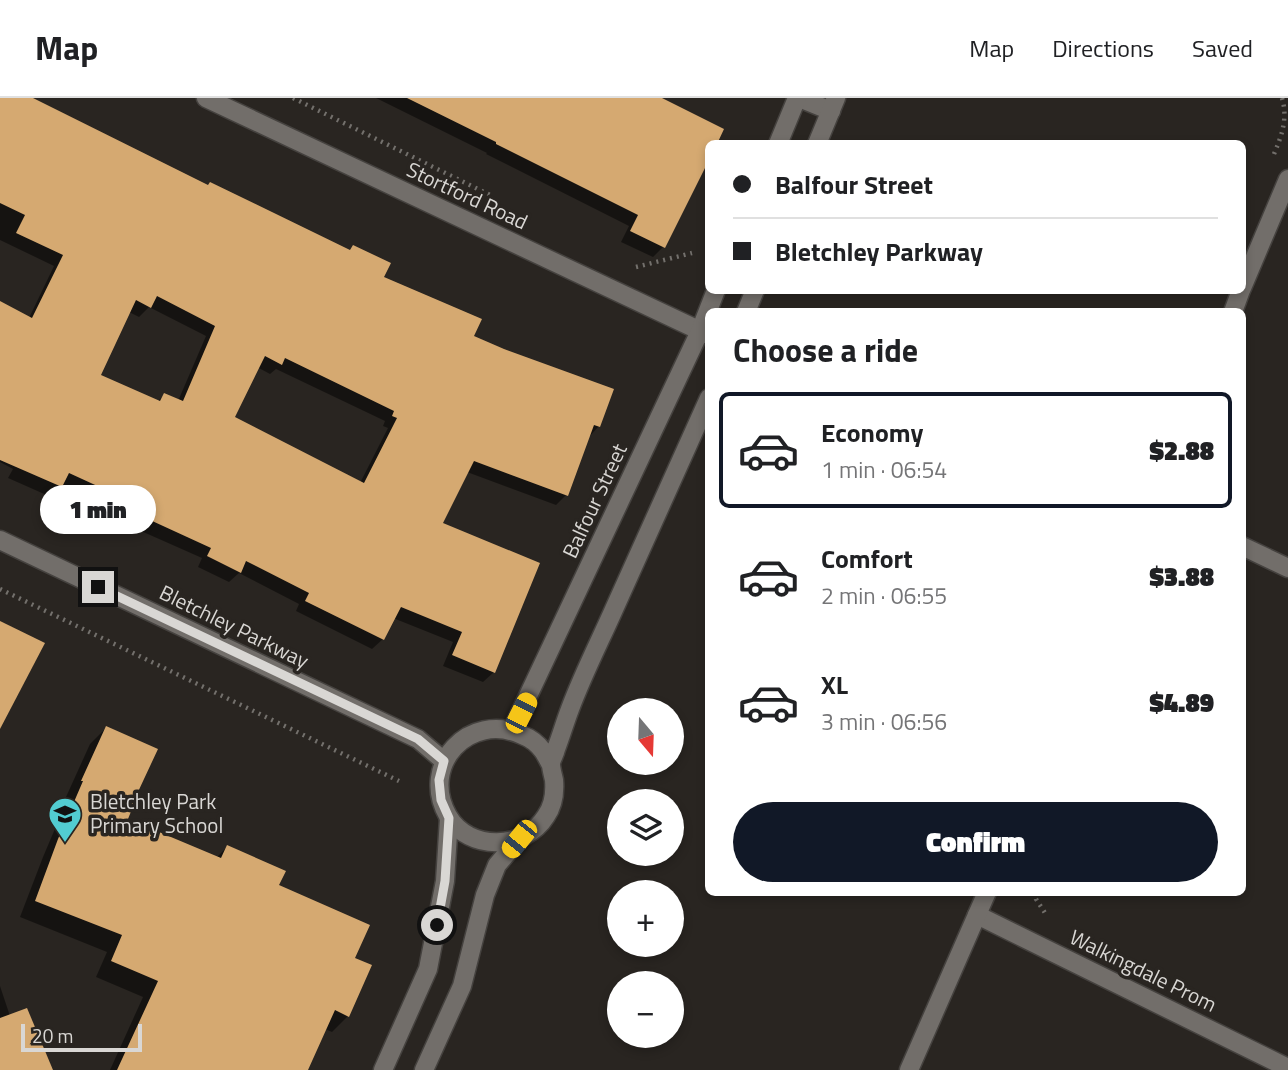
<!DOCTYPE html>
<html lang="en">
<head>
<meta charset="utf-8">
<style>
  :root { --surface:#fff; --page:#f6f6f6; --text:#202124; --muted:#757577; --line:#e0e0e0; --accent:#111827 }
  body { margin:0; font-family:"Titillium Web",sans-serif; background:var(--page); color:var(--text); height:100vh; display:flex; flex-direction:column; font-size:26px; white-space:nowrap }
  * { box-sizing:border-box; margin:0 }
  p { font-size:23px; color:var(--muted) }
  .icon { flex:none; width:38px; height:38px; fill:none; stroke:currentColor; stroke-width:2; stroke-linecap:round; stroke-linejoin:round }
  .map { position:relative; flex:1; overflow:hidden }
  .sheet { position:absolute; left:705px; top:210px; width:541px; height:588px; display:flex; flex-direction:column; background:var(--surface); border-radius:10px; box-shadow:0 4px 10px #0003 }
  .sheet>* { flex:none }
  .guide { position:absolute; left:705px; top:42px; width:541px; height:154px; border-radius:10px; box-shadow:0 4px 10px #0003; display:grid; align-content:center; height:154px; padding:0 28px; background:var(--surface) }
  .needle { width:46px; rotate:161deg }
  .controls { position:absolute; left:607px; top:600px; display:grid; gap:14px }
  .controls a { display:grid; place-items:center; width:77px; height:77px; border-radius:50%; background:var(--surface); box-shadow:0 4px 10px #0003; font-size:35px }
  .scale { position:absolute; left:21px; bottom:18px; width:121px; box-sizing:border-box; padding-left:7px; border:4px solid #d9d7d4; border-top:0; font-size:19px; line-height:24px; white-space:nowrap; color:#d9d7d4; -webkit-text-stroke:5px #292521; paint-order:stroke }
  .end { position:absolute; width:32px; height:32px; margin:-16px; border:9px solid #d9d7d4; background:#111; box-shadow:0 0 0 4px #111 }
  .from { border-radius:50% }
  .bubble { position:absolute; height:49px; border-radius:24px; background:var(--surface); box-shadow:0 4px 10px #0003; font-size:23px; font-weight:800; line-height:49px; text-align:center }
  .car { position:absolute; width:21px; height:42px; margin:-21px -10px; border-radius:9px; box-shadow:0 0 5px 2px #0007; background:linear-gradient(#f5c518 24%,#345 0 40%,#f5c518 0 76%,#345 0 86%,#f5c518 0) }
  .guide b { display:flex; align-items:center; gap:24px; height:66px; font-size:26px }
  .guide b+b { border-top:2px solid var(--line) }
  .guide i { width:18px; height:18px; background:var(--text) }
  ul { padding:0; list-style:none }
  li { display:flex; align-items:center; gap:21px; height:116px; margin:0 14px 10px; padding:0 14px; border:4px solid transparent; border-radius:10px }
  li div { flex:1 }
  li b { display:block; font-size:26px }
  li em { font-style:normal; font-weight:800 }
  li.on { border-color:var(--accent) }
  li>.icon { width:63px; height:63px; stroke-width:1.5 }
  h2 { padding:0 28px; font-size:32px; line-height:84px }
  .action { display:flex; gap:14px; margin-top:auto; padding:14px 28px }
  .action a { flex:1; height:80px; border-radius:42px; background:var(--accent); color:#fff; font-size:28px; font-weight:800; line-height:80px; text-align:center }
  header { display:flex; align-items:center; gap:42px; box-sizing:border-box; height:98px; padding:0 35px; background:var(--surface); border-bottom:2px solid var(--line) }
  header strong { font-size:33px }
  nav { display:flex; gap:38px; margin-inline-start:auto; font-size:24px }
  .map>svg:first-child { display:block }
  .shadow { fill:#0007; fill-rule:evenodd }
  .building { fill:#d5a971; fill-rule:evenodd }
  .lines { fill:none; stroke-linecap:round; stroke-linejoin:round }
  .minor-casing { stroke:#45423f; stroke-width:21 }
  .path { stroke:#73706c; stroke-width:4.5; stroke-dasharray:2 5; stroke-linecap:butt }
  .minor { stroke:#726e6a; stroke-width:18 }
  .route { stroke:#d9d7d4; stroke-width:9 }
  .labels { text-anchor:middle; stroke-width:7; stroke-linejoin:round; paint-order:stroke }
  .street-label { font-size:21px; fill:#d9d7d4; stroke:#292521 }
  .poi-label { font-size:21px; fill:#d9d7d4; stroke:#292521; text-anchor:start }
</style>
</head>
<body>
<header>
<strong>Map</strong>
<nav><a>Map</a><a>Directions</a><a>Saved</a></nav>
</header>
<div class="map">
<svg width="1288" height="972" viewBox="0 0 1288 972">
  <rect width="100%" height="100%" fill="#292521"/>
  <g class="shadow">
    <path d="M 0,0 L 29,0 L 382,180 L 472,239 L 599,328 L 589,339 L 566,397 L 556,407 L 467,374 L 440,426 L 494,574 L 483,584 L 443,568 L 453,544 L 393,520 L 383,541 L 372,551 L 296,513 L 299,506 L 239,475 L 229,484 L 198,469 L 202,460 L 141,433 L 145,424 L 62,386 L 51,399 L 8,380 L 13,371 L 0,364 L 0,205 L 29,220 L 54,168 L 0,142 ZM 149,209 L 206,238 L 178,303 L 164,297 L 157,304 L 99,278 L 129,214 L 139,219 ZM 257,269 L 270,276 L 276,271 L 385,323 L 383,328 L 388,330 L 360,385 L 232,320 Z"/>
    <polygon points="376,0 658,0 709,46 663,149 653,159 621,144 629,128 486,56 487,55"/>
    <polygon points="106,630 128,711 126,722 216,760 227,749 277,788 353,861 348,918 332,934 325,931 306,972 110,972 143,899 96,879 107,854 20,819 43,759 68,700 66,699 90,646"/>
    <polygon points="0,888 10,918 51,972 0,972"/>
  </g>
  <g class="building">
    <path d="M 0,0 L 33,0 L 208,87 L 210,84 L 350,152 L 353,147 L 391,165 L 384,179 L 482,221 L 474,238 L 504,251 L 614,291 L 600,329 L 594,327 L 568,398 L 474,363 L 443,425 L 540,465 L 495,575 L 452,557 L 462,534 L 401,509 L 384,542 L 305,503 L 309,495 L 246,463 L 241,475 L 207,458 L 211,450 L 150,422 L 154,414 L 69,375 L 62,389 L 0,362 L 0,203 L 32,220 L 63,157 L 16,135 L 25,117 L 0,105 ZM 157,198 L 215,228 L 183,303 L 164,295 L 160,303 L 101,277 L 136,202 L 151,210 ZM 265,258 L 282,267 L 285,260 L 394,313 L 392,318 L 397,320 L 364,385 L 235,319 Z"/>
    <polygon points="407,0 662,0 724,31 717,46 709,46 709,62 665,150 630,133 638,117 496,46 496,44"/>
    <polygon points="0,523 45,545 0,631"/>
    <polygon points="106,628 158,651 130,711 132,711 128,721 221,760 227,747 286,773 279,787 370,827 355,860 372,867 349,919 335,912 308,972 117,972 158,883 111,863 122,837 35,803 58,741 83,683 81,683"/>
    <polygon points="27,910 53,972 0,972 0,920"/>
  </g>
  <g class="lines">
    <defs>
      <g id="minor">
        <polyline points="206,0 709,237"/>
        <polyline points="799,0 831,13"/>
        <polyline points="778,46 797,0"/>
        <polyline points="817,46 836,0"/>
        <polyline points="1242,190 1288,81"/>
        <polyline points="746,214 755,192"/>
        <polyline points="1233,214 1241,192"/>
        <polyline points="0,442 418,641 444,663"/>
        <polyline points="1242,448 1288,470"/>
        <polyline points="512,632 700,233 716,192"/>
        <path d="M 551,667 C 548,662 546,657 543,653 C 538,646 530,640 522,637 C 469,613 419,667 448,718 C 469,754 525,752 546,718 C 553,708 555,694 554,682 C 553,677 551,671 551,666 C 551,662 555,656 556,651 C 561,638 565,624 570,611 C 583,576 600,543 615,509 C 647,439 678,369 709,300"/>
        <polyline points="977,817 1288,970"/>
        <polyline points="383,972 428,871 445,783 449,720"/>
        <polyline points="424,972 462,888 485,797 497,767 519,741"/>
        <polyline points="909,972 987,794"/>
      </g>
    </defs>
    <use href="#minor" class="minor-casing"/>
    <g class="path">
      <polyline points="293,0 490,97"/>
      <path d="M 1274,56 C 1282,37 1288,20 1282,0"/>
      <polyline points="636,169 692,155"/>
      <polyline points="0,491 399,683"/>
      <polyline points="1035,794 1036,801 1047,818"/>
    </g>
    <use href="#minor" class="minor"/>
  </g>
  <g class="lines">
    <polyline class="route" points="98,489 418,641 444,663 439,682 441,702 449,720 445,783 437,827"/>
  </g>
  <defs>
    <symbol id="school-pin" viewBox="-11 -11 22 30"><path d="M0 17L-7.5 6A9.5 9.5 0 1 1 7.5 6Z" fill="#52ccd1" stroke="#292521"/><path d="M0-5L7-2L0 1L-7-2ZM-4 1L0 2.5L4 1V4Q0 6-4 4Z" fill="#111"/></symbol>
  </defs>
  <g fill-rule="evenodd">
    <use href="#school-pin" x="46" y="697" width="38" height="52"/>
  </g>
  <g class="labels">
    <g class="street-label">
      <text transform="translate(467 98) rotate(25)" y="7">Stortford Road</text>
      <text transform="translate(595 403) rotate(-65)" y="7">Balfour Street</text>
      <text transform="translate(234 529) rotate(26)" y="7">Bletchley Parkway</text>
      <text transform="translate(1143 873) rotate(26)" y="7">Walkingdale Prom</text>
    </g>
    <g class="poi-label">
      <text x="90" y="711">Bletchley Park<tspan x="90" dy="24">Primary School</tspan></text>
    </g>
  </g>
</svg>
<div class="controls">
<a><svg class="needle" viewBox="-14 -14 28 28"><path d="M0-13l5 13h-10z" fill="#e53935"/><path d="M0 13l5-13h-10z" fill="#757577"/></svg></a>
<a><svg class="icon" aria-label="layers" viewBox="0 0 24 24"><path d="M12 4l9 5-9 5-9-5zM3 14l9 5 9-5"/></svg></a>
<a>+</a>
<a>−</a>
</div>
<div class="scale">20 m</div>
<i class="end from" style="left:437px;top:827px"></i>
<i class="end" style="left:98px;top:489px"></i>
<div class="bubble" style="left:40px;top:387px;width:116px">1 min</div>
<i class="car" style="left:521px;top:615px;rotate:27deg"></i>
<i class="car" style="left:519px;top:741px;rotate:219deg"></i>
<div class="guide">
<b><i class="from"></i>Balfour Street</b>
<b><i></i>Bletchley Parkway</b>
</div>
<section class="sheet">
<h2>Choose a ride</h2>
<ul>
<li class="on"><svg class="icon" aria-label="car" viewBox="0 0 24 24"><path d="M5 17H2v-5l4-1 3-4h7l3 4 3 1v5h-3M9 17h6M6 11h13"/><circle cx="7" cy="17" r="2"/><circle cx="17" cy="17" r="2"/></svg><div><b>Economy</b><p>1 min · 06:54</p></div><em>$2.88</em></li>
<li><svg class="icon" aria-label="car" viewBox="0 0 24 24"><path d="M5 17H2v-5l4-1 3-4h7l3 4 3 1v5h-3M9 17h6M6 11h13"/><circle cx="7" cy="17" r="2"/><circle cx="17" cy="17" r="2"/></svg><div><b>Comfort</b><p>2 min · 06:55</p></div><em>$3.88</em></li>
<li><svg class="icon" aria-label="car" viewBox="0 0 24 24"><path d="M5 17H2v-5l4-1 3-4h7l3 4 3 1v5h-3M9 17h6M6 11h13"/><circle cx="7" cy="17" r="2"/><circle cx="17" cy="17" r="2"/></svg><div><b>XL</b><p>3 min · 06:56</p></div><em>$4.89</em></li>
</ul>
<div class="action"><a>Confirm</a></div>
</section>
</div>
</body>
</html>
